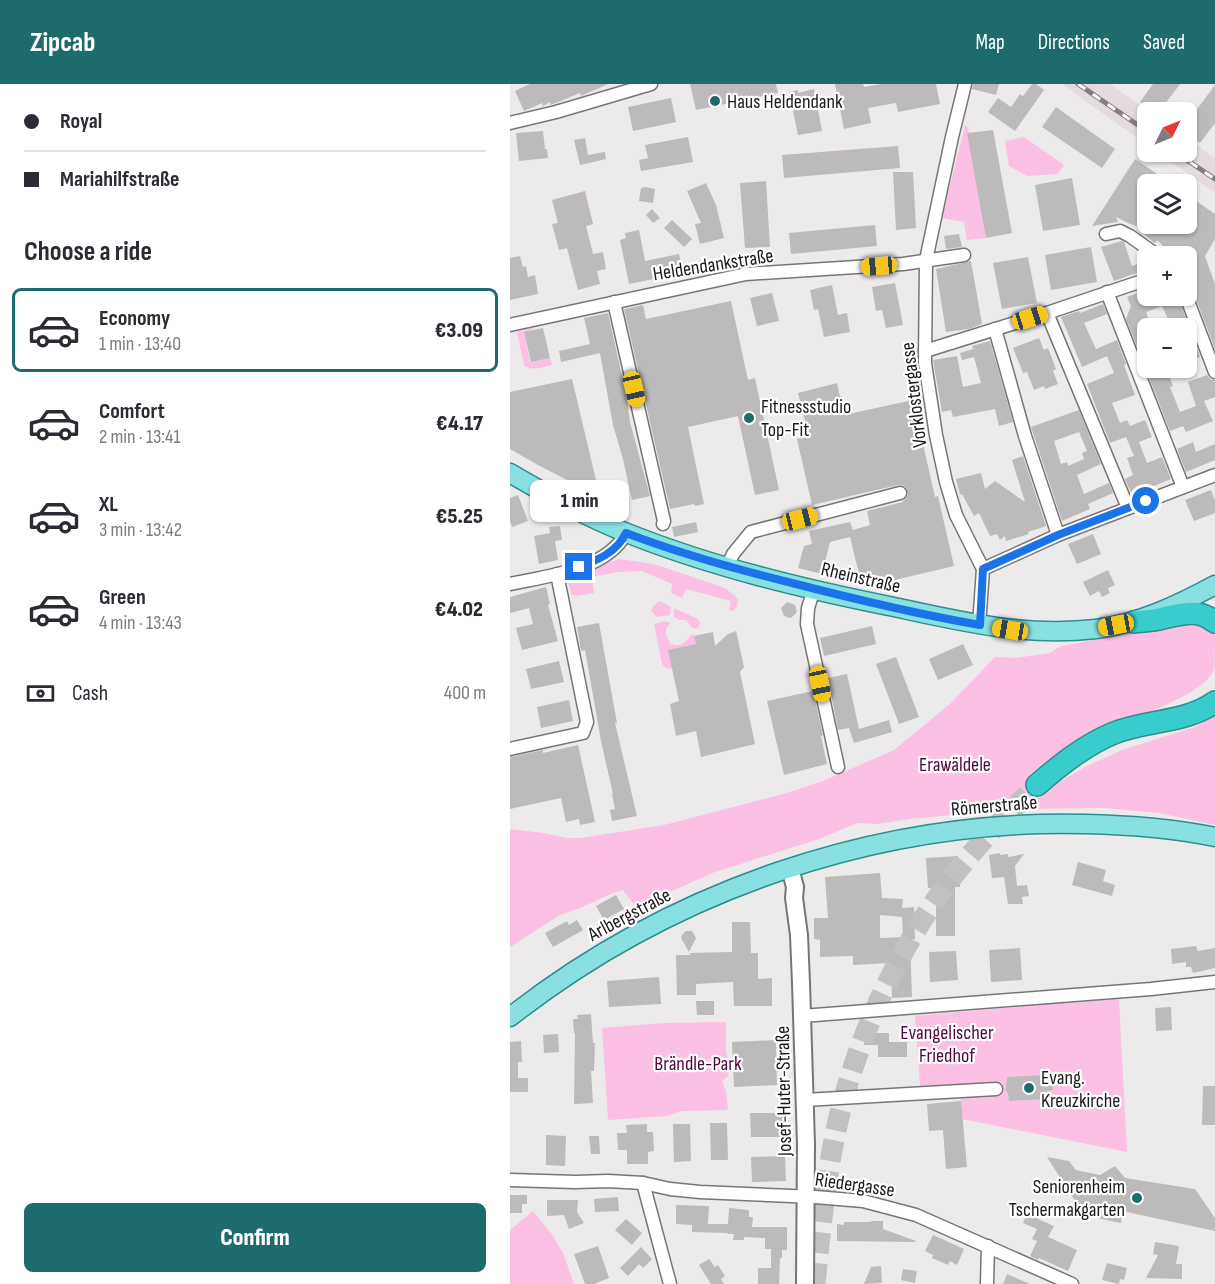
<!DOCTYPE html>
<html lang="en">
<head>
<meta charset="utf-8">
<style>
  :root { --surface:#fff; --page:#f7f7f7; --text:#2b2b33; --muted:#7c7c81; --line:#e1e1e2; --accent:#1e6b6b }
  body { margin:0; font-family:"Sofia Sans Condensed",sans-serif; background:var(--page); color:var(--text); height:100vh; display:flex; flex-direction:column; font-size:22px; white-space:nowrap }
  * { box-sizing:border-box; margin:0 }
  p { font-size:20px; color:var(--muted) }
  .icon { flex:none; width:33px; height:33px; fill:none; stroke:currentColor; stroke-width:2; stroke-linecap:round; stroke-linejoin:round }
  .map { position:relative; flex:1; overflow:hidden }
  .side { display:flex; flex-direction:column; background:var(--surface); width:510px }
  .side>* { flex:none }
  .banner { display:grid; align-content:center; height:132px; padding:0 24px; background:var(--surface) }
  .needle { width:39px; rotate:47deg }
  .fabs { position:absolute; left:627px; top:18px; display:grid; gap:12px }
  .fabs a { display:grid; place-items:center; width:60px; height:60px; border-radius:9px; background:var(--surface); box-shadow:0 2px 4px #0004; font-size:30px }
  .end { position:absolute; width:27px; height:27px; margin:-14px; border:8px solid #1a73e8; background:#fff; box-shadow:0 0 0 3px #fff }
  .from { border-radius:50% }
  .bubble { position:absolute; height:42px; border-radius:9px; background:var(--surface); box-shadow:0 2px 4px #0004; font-size:20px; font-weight:800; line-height:42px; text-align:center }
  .car { position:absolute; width:18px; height:36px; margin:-18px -9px; border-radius:8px; box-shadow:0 0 4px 2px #0007; background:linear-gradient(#f5c518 24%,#345 0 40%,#f5c518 0 76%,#345 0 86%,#f5c518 0) }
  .banner b { display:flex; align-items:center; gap:21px; height:57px; font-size:22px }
  .banner b+b { border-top:2px solid var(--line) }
  .banner i { width:15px; height:15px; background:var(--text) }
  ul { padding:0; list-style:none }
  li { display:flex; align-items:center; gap:18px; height:84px; margin:0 12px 9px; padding:0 12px; border:3px solid transparent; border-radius:9px }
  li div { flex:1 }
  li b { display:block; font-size:22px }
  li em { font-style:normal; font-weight:800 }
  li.current { border-color:var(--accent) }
  li>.icon { width:54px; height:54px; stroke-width:1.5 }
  h2 { padding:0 24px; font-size:27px; line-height:72px }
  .pay { display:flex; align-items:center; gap:15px; height:66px; padding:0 24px; font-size:22px }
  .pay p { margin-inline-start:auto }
  .button { display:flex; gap:12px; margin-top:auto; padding:12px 24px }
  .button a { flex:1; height:69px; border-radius:9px; background:var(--accent); color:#fff; font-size:24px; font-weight:800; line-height:69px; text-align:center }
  header { display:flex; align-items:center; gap:36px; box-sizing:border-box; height:84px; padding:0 30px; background:var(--accent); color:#fff }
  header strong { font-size:28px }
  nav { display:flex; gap:33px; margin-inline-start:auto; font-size:21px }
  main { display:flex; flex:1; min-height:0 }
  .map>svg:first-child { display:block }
  .built { fill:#e5dae0 }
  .green { fill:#fbc0e4 }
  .building { fill:#bdbabb; fill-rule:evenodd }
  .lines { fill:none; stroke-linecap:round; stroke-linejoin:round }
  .highway-tunnel { stroke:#c3c0c2; stroke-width:21; stroke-dasharray:21 10; stroke-linecap:butt }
  .street-casing { stroke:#787576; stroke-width:15 }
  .secondary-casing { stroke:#787576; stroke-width:20 }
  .primary-casing { stroke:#2e8d8e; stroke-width:21 }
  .highway-casing { stroke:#2e8d8e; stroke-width:24 }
  .street { stroke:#fff; stroke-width:12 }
  .secondary { stroke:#fff; stroke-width:16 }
  .primary { stroke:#88e0e0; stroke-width:18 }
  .highway { stroke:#39cccc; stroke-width:21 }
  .rail-casing { stroke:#817f80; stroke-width:5 }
  .rail { stroke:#fff; stroke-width:3; stroke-dasharray:9; stroke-linecap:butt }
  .route { stroke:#1a73e8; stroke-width:8 }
  .poi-dot { fill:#1e6b6b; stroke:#fff; stroke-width:2 }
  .labels { text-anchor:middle; stroke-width:4.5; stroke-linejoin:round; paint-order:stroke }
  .poi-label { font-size:20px; fill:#1b191a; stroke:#fff; text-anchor:start }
  .street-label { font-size:20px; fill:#1b191a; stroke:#fff }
  .park-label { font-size:20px; fill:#50063c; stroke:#fff }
</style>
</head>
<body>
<header>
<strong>Zipcab</strong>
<nav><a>Map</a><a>Directions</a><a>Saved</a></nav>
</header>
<main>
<section class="side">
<div class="banner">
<b><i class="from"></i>Royal</b>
<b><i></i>Mariahilfstraße</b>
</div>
<h2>Choose a ride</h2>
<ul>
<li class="current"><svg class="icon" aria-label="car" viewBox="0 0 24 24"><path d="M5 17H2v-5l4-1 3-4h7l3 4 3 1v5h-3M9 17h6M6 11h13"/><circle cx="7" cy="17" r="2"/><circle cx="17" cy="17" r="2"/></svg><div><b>Economy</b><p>1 min · 13:40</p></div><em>€3.09</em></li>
<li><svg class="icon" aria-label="car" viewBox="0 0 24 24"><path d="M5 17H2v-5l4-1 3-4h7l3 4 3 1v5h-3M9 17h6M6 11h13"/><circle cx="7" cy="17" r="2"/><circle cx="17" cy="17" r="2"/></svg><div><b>Comfort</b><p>2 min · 13:41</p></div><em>€4.17</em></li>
<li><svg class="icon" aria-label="car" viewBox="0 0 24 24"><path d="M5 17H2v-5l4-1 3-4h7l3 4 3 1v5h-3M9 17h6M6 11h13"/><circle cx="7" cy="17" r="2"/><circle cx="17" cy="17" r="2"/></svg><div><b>XL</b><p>3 min · 13:42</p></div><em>€5.25</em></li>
<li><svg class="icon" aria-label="car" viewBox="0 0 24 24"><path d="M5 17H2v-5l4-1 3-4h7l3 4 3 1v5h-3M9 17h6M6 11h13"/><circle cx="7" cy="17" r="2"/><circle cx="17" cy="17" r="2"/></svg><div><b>Green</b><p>4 min · 13:43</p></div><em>€4.02</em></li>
</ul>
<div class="pay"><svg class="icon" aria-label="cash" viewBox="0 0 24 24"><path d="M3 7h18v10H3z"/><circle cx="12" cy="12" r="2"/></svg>Cash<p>400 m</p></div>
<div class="button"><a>Confirm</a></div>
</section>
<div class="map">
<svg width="705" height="1200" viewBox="0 0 705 1200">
  <rect width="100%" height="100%" fill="#edeaec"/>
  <g class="built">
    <polygon points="552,0 600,0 640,28 638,28 637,61"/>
    <polygon points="677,54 705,74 705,109 647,68 676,68"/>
  </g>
  <g class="green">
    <polygon points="455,41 458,43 476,154 457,156 454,138 432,134"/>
    <polygon points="514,53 554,81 548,90 517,92 499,82 495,57"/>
    <path d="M 23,244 L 23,246 L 14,249 L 20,278 L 40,274 L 42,281 C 33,283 22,288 14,281 L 7,248 Z"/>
    <polygon points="109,475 144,480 215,504 226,513 228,515 227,523 223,527 219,526 221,517 176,505 172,514 161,509 162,500 132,487 108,488 82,493 84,509 68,512 62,511 58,497 59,492"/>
    <polygon points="150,517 161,523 160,531 147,533 141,527 143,522"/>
    <polygon points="164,525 166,525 188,535 190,538 189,543 185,545 181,543 176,536 170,536 164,533"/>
    <path d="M 669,535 L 705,545 C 705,553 705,580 704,586 C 688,618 604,638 571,654 C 552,664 535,678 519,691 L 523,699 L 533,708 L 575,683 L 612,666 L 685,643 L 705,631 L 705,741 L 649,729 L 594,724 L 511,725 L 399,735 L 367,740 L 347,739 L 309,755 L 205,788 L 126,823 L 113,806 L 103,809 L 70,824 L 50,831 L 0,863 L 0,745 L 34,749 L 56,754 L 71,754 L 154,741 L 277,709 L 313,697 L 384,666 L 440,620 L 485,573 L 506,574 L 540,569 L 551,562 L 611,551 Z"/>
    <path d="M 155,537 L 161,539 C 153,545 156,553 161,560 C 172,564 176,557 182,550 L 184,552 L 186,559 L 162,585 L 156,584 L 152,580 L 144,540 Z"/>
    <polygon points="609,915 617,1068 452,1035 450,1000 410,1002 405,932 537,920"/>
    <polygon points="216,938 216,966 219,986 218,992 212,997 216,1007 218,1026 172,1027 157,1032 98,1036 92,944 154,939"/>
    <polygon points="23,1127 41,1149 53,1169 64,1200 0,1200 0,1146"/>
  </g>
  <g class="building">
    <polygon points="20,0 98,0 71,12 70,9 41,21 40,18 33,22 32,19 14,27 5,7"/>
    <polygon points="180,0 266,0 268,9 186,26"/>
    <polygon points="325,0 353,0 354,3 371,0 426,0 430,20 388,28 386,19 358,24 361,39 334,45"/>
    <polygon points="463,0 489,0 486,11 462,5"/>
    <polygon points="522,0 526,0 534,6 505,47 478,28 488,14 501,23 510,10 513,12"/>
    <polygon points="643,0 670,0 649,28 645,28 630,18"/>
    <polygon points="705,1 705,39 690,59 676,49 676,40"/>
    <polygon points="304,5 312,47 288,51 279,8 288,6 288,9"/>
    <polygon points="161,14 166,38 123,47 118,23"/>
    <polygon points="546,23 605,65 592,84 532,43"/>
    <polygon points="483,46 502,149 476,154 457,49"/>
    <polygon points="33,47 35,65 37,65 38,74 9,77 6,49"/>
    <polygon points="178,53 183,78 131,87 129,76 138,74 135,61"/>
    <polygon points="75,54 78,71 95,68 96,75 70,81 64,56"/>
    <polygon points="388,62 390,84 274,94 272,71"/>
    <polygon points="625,75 662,100 638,100 638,140 676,140 676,110 705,130 705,155 695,172 705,200 705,265 676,189 676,172 664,172 648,157 644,159 634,150 642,147 620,140 606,133 608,138 582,142"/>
    <polygon points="383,88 403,88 406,144 386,146"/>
    <polygon points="562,94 570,141 533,147 525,101"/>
    <polygon points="256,97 260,163 235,164 230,99"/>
    <polygon points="196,99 206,121 214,154 190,160 185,140 191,139 177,107"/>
    <polygon points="135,103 145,105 143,119 129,117 131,104"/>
    <polygon points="75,107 83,140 76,142 83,170 93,168 96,185 87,187 90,200 68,206 57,164 49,166 42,140 48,139 42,116"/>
    <polygon points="142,125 150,134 143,139 136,131"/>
    <polygon points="162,136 182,155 174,163 154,144"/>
    <polygon points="365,141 367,162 281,170 279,149"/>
    <polygon points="129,146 135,177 169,170 173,189 119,200 110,156 116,154 115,149"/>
    <polygon points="449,150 452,163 436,165 434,152"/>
    <polygon points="612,157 614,158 622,182 638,176 638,185 604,197 591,163"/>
    <polygon points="581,163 587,198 541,206 535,171"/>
    <polygon points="10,172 13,183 16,182 18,193 25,191 28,210 0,216 0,174"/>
    <polygon points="518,173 527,219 492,225 483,179"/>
    <polygon points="461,177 472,240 459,245 436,248 426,185"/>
    <polygon points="385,199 393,241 376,244 372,226 366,227 362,203"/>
    <polygon points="322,201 328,231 337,229 340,248 314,253 308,225 304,226 300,206"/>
    <polygon points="638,205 638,212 668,212 690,273 676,278 676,238 662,244 652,222 636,228 642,244 638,244 638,284 656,284 663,302 660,303 670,328 686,322 678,298 697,291 700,295 705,296 705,313 694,317 703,337 676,348 673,342 660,347 616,235 621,222 617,213"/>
    <polygon points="262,209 269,237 247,242 240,214"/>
    <polygon points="221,217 238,296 245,294 269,406 245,411 228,332 178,343 194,420 185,422 184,420 160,425 114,225 133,221 136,235"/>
    <polygon points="593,220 597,230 574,239 586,265 607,256 616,280 614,281 625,311 602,319 610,339 617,336 620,342 635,336 642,353 629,358 637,379 652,373 661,395 622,411 615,395 623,391 617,374 624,372 616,353 600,359 577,300 604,289 597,272 572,283 551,233 569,227 570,229"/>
    <polygon points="98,229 116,310 120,338 140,412 122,416 113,375 103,341 90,269 51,278 49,267 80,260 74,234"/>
    <polygon points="33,244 40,274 21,278 14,248"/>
    <polygon points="529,254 534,266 538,264 546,285 543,287 548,300 535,305 534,302 524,306 517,288 513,289 503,264"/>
    <polygon points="480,257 503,338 489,342 485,325 443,333 441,326 432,328 423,276 447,272 453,303 471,299 464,273 452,276 450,269 463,265 462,262"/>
    <polygon points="62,295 90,413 28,381 0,365 0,308"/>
    <polygon points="327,299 334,331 403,316 425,413 428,412 444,482 372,499 370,493 351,498 340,453 320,458 312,490 288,484 294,462 302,460 299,447 340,438 343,446 360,441 357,427 393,418 393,417 396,414 398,411 396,404 393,401 388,401 302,421 287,355 299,352 288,309"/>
    <path d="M 569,326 L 591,380 L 567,391 L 574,410 L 599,399 L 603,409 L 578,420 L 580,425 L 552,437 L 521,343 ZM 569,348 L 577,367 L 572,369 L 574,375 L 558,382 L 557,378 L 551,380 L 544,357 Z"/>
    <polygon points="683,358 686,368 705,360 705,376 676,388 667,365"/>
    <polygon points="513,372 536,442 518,448 519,450 496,457 495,452 490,456 487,450 480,452 469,429 464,432 452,410 450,411 446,395 471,389 475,405 485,397 515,418 502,376"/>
    <polygon points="701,406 705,417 705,429 684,437 675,416"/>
    <polygon points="8,411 18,437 2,443 0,437 0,414"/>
    <polygon points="186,438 188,448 164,453 162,443"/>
    <polygon points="50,442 52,456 45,457 48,476 29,480 24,452 40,449 39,443"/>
    <polygon points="583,450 591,470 567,480 558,460"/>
    <polygon points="598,486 605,501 598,504 600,509 592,513 589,507 580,512 573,498"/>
    <polygon points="36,503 40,520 38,521 48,557 12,566 6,544 23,540 19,524 0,529 0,513"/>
    <polygon points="277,518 285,521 287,528 281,534 274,532 271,524"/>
    <polygon points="89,539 107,639 105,639 127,732 102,737 100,726 105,725 102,710 103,710 91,657 75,566 71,567 67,543"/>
    <polygon points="362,542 366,560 314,572 310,554"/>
    <polygon points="226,547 234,583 230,588 245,660 191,673 186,647 166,652 160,620 169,617 158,566 186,560 184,552 203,548 205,562 218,550"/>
    <polygon points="453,560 463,581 428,596 419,575"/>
    <polygon points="386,573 409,633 389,640 366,580"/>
    <polygon points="49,577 54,598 21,605 16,585"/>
    <polygon points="337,590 349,645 379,636 382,648 344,659 339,644 328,646 318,594"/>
    <polygon points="303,607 313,651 311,652 317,680 274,691 257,617"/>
    <polygon points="59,616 63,637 31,644 27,623"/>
    <polygon points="68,661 85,738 70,741 69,735 56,738 51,714 0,725 0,673 33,666 33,669"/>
    <polygon points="490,769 490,771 498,770 498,773 514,770 505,782 507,802 517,801 519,812 512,813 513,820 498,820 494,793 482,794 479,771"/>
    <polygon points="448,772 450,803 445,803 445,852 426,852 426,804 418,804 416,774"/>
    <polygon points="568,778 596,786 593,797 605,801 602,812 562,801"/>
    <path d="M 370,789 L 372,814 L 393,815 L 392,824 L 404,823 L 405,855 L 400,855 L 402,913 L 382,914 L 381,879 L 343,881 L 343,872 L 310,873 L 310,856 L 304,855 L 304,834 L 318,834 L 315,793 ZM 370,831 L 392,833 L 393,853 L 370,854 Z"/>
    <polygon points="106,811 114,825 94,836 86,822"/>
    <polygon points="67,836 73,846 43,863 35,849 57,837 59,841"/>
    <polygon points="222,838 240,838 241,869 248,869 248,895 262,894 262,922 224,922 223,898 186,900 186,911 167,911 166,871 181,871 179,869 222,868"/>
    <polygon points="176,847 182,847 186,854 179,868 171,854 172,851"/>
    <polygon points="686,862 688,867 705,864 705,884 683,889 681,883 676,883 676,878 662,880 661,865"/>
    <polygon points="510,864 512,896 481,898 479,866"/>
    <polygon points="446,867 448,896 420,898 419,868"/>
    <polygon points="149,893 151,920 99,923 97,897"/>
    <polygon points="186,917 204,917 204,931 187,931"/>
    <polygon points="661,923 662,946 646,947 645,924"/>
    <polygon points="81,930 83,959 85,959 84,987 81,987 83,1019 64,1020 65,949 64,949 63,935 68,935 67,931"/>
    <polygon points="354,949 379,949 379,958 397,958 397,973 368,973 368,961 354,961"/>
    <polygon points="48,950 49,968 34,969 33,951"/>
    <polygon points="266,956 267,1001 224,1003 222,958"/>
    <polygon points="11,957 12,978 8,978 8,994 18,994 18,1008 0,1008 0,958"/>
    <polygon points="535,991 536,997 542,997 543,1006 536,1007 536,1015 499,1017 498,1009 496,1007 497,993"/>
    <polygon points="693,1002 705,1002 705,1041 692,1041"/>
    <polygon points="451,1017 457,1083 436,1085 433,1046 419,1047 417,1020"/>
    <polygon points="240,1029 274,1029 275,1053 241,1053"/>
    <polygon points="200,1039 217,1039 218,1076 201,1076"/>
    <polygon points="137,1040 137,1048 143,1048 144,1067 138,1068 138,1080 117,1080 117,1066 108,1066 107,1049 117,1049 116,1041"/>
    <polygon points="163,1040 180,1040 181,1077 164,1078"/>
    <polygon points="36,1051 56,1052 55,1082 36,1081"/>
    <polygon points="79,1052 89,1052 90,1070 81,1070"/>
    <polygon points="275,1072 276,1097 242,1098 241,1073"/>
    <polygon points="537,1073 559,1077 566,1086 590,1091 605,1082 615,1094 685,1105 705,1134 705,1147 612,1127 611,1139 572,1131 569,1123"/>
    <polygon points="0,1111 17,1111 17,1120 12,1120 12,1129 0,1129"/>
    <polygon points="108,1113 109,1127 85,1128 84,1115"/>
    <polygon points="37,1116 68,1116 67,1128 74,1139 59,1145 54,1131 37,1132"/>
    <polygon points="166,1121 199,1122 198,1140 218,1140 219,1124 239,1126 239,1133 243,1133 242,1143 277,1143 277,1166 272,1166 272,1174 270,1174 269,1200 248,1200 248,1184 261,1184 261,1165 255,1165 255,1154 234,1153 234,1156 223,1156 224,1150 217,1150 218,1149 182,1148 182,1141 166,1140"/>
    <polygon points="517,1130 544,1142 538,1153 567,1166 558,1187 529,1174 528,1176 520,1172 527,1157 522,1155 527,1145 513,1139"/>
    <polygon points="116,1135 132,1149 122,1161 105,1146"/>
    <polygon points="361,1137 373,1137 373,1145 406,1157 406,1158 327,1157 327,1140 334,1141 334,1138 361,1138"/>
    <polygon points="423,1151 454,1165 447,1181 440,1177 438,1181 422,1174 423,1171 415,1167"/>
    <polygon points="645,1158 669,1162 666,1180 672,1180 672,1195 636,1194 648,1171 643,1170"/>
    <polygon points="88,1162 99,1194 84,1200 75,1200 64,1170"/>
    <polygon points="131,1163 142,1175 133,1184 129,1180 118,1192 110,1184"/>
    <polygon points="199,1175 205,1183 208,1181 215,1192 211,1195 214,1200 201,1200 189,1181"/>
    <polygon points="597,1179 617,1184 614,1196 610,1195 609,1200 592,1196"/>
    <polygon points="371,1182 372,1199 354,1200 361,1183"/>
    <polygon points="393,1185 407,1187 405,1199 391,1196"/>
    <polygon points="497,1190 520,1200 493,1200"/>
  </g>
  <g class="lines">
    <path class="highway-tunnel" d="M 305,1200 C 310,1150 315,1100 325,1051 C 343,963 386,866 441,795 C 467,761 496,731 527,701"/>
    <defs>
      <g id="street">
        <polyline points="455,0 442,53 416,176 415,279 426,351 436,398 446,431 473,485 469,541"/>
        <polyline points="0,39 46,28 141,0"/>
        <polyline points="596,150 610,147 620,152 648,172"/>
        <polyline points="597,208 673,403"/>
        <polyline points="676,212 705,288"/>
        <polyline points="104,218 154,437 153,440"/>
        <polyline points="537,229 618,424"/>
        <polyline points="0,241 236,190 393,180 454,171"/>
        <polyline points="485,245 515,352 548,451"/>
        <polyline points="415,267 537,229 638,195"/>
        <polyline points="217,483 223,470 241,448 390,409"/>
        <polyline points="473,485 548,451 705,391"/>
        <path d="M 0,500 C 37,492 97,486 116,449"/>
        <polyline points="304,505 298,524 297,540 328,683"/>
        <polyline points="0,665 73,649 77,638 47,490"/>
        <polyline points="292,932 641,905 705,898"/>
        <polyline points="295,1016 486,1005"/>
        <polyline points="0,1096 65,1098 98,1097 133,1099 160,1105 190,1108 305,1113 353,1117 406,1131 562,1200"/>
        <polyline points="133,1099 160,1200"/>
        <polyline points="477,1200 478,1162"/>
      </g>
      <polyline id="secondary" points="280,784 285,803 284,814 289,851 291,899 296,1060 295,1200"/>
      <g id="primary">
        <path d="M 0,389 C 38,411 76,433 117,449 C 202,483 294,505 384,523 C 453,538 515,553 586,545 C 628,540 668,521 705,501"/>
        <path d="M 0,933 C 162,806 368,735 574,740 C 618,741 662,744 705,753"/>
      </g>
      <g id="highway">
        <path d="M 624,538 C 633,537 643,537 653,534 C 673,530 687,524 705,538"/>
        <path d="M 527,701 C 550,681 575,661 604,649 C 636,636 676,639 705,618"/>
      </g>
    </defs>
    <use href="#street" class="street-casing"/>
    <use href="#secondary" class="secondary-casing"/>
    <use href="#primary" class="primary-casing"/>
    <use href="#highway" class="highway-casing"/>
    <use href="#street" class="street"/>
    <use href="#secondary" class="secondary"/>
    <use href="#primary" class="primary"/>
    <use href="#highway" class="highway"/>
    <defs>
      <g id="rail">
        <polyline points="568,0 638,48"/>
        <polyline points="665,68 705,95"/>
      </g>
    </defs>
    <use href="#rail" class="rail-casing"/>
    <use href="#rail" class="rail"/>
  </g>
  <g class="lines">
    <path class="route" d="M 69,483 C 88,476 107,468 116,449 C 171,470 225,485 282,499 C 344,515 407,530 470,541 L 473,485 L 548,451 L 636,417"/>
  </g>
  <g class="poi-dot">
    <circle cx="205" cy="17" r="6"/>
    <circle cx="239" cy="334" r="6"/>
    <circle cx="519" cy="1004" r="6"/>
    <circle cx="627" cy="1114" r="6"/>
  </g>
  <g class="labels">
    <g class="poi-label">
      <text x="217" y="24">Haus Heldendank</text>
      <text x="251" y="329">Fitnessstudio<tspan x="251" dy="23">Top-Fit</tspan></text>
      <text x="531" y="1000">Evang.<tspan x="531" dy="23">Kreuzkirche</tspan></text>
      <text x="615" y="1109" text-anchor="end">Seniorenheim<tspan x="615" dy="23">Tschermakgarten</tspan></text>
    </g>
    <g class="street-label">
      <text transform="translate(203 180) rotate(-9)" y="7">Heldendankstraße</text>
      <text transform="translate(403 311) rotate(-97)" y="7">Vorklostergasse</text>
      <text transform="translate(351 493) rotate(13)" y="7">Rheinstraße</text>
      <text transform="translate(484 721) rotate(-5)" y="7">Römerstraße</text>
      <text transform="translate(119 830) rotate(-28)" y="7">Arlbergstraße</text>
      <text transform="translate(273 1007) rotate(-91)" y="7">Josef-Huter-Straße</text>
      <text transform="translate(345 1100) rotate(8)" y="7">Riedergasse</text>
    </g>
    <g class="park-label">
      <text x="445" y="687">Erawäldele</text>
      <text x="437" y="955">Evangelischer<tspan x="437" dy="23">Friedhof</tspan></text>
      <text x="188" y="986">Brändle-Park</text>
    </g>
  </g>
</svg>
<div class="fabs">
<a><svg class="needle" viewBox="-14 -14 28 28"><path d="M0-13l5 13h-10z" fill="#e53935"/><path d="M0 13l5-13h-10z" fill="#7c7c81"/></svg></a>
<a><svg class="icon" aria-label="layers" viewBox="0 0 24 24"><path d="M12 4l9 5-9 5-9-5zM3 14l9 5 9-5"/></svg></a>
<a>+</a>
<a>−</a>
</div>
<i class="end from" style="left:636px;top:417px"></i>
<i class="end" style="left:69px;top:483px"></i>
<div class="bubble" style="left:20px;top:396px;width:99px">1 min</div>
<i class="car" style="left:369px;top:182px;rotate:265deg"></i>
<i class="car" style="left:520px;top:234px;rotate:73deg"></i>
<i class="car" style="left:124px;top:305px;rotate:167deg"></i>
<i class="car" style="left:290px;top:435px;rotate:76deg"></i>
<i class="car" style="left:606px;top:541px;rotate:259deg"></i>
<i class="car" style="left:500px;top:546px;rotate:279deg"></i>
<i class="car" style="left:310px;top:600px;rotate:168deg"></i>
</div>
</main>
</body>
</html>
